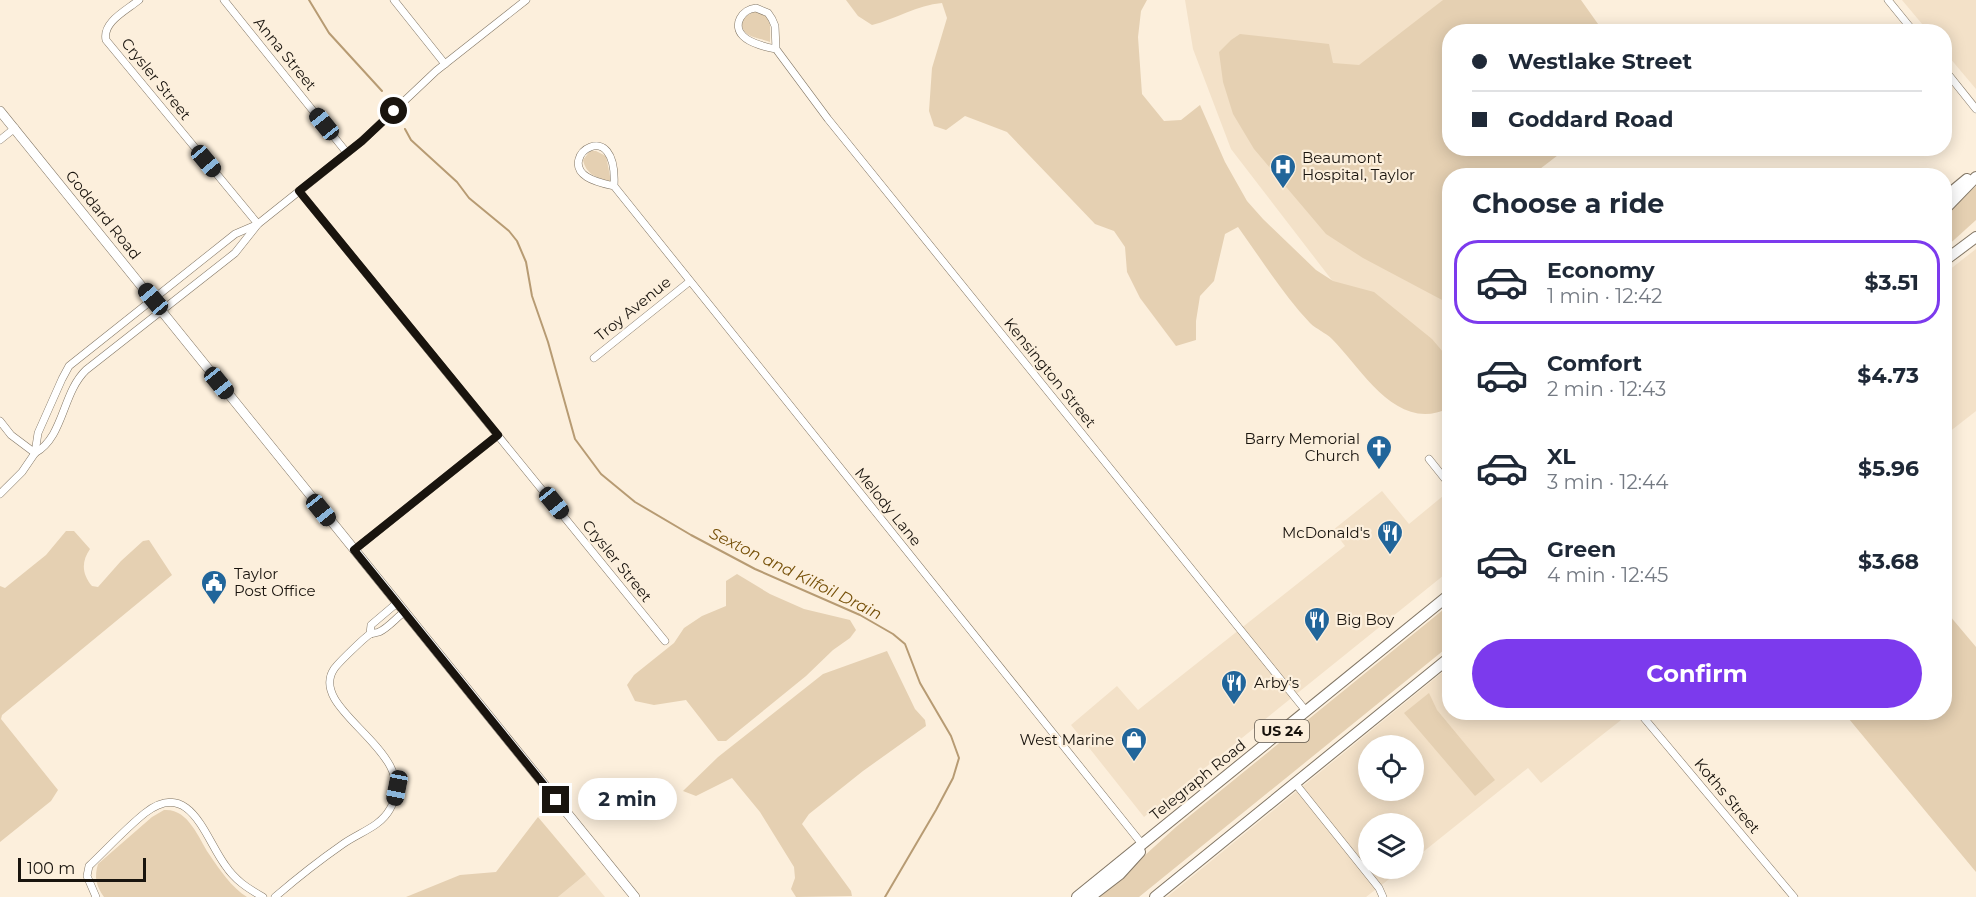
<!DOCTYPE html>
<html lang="en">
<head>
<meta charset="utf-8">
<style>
  :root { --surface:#fff; --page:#f6f6f7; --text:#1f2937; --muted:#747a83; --line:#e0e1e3; --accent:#7c3aed }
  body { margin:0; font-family:Montserrat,sans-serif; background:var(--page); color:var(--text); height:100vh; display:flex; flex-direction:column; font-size:22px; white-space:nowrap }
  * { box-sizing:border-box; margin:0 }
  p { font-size:20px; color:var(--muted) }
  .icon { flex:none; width:33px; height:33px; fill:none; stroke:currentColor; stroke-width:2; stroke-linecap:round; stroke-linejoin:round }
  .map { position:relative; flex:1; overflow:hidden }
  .side { position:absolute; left:1442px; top:168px; width:510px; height:552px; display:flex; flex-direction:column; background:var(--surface); border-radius:24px; box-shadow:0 3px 15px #0003 }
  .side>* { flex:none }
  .guide { position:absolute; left:1442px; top:24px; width:510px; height:132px; border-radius:24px; box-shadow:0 3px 15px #0003; display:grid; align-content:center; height:132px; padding:0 30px; background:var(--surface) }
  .fabs { position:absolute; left:1358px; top:735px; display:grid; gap:12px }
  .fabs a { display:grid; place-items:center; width:66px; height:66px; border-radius:50%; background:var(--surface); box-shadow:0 3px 15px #0003; font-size:30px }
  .scale { position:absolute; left:18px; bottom:15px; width:128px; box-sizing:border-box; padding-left:6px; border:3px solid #19140e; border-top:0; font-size:16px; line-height:21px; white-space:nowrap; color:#19140e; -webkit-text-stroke:4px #fcefdc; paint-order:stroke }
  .end { position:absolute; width:27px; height:27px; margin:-14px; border:8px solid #19140e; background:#fff; box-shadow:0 0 0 3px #fff }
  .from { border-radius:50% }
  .bubble { position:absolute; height:42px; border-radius:21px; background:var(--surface); box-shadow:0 3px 15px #0003; font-size:20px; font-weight:700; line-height:42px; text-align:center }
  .car { position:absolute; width:18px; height:36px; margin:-18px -9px; border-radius:8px; box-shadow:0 0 4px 2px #0007; background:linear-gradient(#222 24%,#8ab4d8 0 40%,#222 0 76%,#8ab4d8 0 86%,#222 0) }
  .guide b { display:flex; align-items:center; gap:21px; height:57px; font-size:22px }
  .guide b+b { border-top:2px solid var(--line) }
  .guide i { width:15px; height:15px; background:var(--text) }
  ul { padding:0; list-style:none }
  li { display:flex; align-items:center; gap:18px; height:84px; margin:0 12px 9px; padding:0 18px; border:3px solid transparent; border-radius:24px }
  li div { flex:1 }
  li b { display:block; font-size:22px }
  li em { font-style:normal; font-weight:700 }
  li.selected { border-color:var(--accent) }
  li>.icon { width:54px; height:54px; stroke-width:1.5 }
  h2 { padding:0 30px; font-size:27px; line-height:72px }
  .action { display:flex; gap:12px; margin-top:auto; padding:12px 30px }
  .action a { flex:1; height:69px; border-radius:36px; background:var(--accent); color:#fff; font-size:24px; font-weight:700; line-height:69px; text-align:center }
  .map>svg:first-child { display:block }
  .built { fill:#f3e1c8; fill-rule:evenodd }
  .green { fill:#e5d0b2 }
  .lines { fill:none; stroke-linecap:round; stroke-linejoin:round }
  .stream { stroke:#b79b73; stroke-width:2 }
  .street-casing { stroke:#827665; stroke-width:8 }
  .secondary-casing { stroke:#827665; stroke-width:10 }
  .primary-casing { stroke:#827665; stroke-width:12 }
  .street { stroke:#fff; stroke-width:7 }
  .secondary { stroke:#fff; stroke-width:9 }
  .primary { stroke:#fff; stroke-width:10 }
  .route { stroke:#19140e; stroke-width:8 }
  .labels { text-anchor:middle; stroke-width:4.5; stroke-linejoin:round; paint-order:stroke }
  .shield { fill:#fcefdc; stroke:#5d564c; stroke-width:1.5 }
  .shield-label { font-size:14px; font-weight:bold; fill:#19140e }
  .street-label { font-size:15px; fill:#19140e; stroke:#fcefdc }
  .poi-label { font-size:15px; fill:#19140e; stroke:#fcefdc; text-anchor:start }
  .water-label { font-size:16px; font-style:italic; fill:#754f07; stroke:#fcefdc }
</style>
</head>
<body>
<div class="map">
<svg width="1976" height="897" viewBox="0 0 1976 897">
  <rect width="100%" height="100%" fill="#fcefdc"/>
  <g class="built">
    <polygon points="1185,0 1462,0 1384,60 1449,293 1449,398 1431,409 1231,149 1193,49"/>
    <polygon points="1902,0 1976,0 1976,89 1944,51 1944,32 1928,31"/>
    <polygon points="1976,249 1976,411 1944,436 1944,274"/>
    <polygon points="1382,491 1409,524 1449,491 1449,571 1144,817 1071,725 1117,686 1138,710 1345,546 1333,530"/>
    <path d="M 1449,667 L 1449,712 L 1630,713 L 1541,783 L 1528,768 L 1413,860 L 1413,824 L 1368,824 L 1368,868 L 1402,869 L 1366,897 L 1167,897 ZM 1368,746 L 1413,746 L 1413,790 L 1368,790 Z"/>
    <polygon points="586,874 605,897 558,897"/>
  </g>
  <g class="green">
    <path d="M 846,0 L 1147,0 L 1141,11 L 1138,37 L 1142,94 L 1164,121 L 1181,120 L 1200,105 L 1225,162 L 1247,201 L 1263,219 L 1316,270 L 1333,281 L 1374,292 L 1432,339 L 1449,359 L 1449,408 C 1397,434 1362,369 1332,339 C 1326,333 1316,329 1310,323 C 1283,294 1261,259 1238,227 L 1225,234 L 1214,281 L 1200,296 L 1196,321 L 1196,340 L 1176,346 L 1140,298 L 1127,272 L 1125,247 L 1114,231 L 1095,224 L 1007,132 L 965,116 L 946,130 L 934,126 L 929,111 L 932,68 L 947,18 L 942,3 C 917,5 896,19 872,25 L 858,16 Z"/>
    <polygon points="1443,0 1581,0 1603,31 1449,32 1449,148 1566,149 1532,175 1449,176 1449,301 1444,301 1363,258 1326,234 1254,149 1233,114 1223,82 1219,52 1231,40 1240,34 1329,44 1333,63 1359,65"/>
    <path d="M 757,11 L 767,16 L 770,23 L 770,42 C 763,39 752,38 746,33 C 736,23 747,13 757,11 Z"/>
    <path d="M 590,151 L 596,151 L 606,156 L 611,181 L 608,182 C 596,177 586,174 583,160 Z"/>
    <polygon points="1976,186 1976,220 1944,249 1944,214"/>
    <path d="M 66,531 L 74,531 L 90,549 C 81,562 82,574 92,586 L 98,587 L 121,561 L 143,541 L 149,540 L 172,575 L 2,715 L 1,719 L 58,790 L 51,801 L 0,842 L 0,586 L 5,588 L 46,555 Z"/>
    <polygon points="737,574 770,594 804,609 850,620 856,630 850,638 833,650 806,676 726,741 718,741 686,700 654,705 635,701 627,685 634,675 674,643 684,628 702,616 726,606 726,581"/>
    <polygon points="1449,605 1449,646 1139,897 1096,897 1122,876 1176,827"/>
    <polygon points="1944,609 1976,647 1976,872 1844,713 1944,712"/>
    <polygon points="887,651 915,709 925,720 926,726 863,771 809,814 802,824 851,891 852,896 796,897 791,889 795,878 794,867 760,812 732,778 696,796 683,791 718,757 823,674"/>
    <polygon points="1429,693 1437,710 1495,780 1475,796 1404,713"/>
    <path d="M 164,810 C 188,808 198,837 209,854 C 219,869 232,888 247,897 L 104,897 C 96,886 94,877 98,864 L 152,817 Z"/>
    <polygon points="538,817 586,874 558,897 406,897 460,875 496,872"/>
  </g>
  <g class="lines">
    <g class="stream">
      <polyline points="309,0 329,33 382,91"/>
      <polyline points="405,129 411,140 457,182 469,198 509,231 517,241 526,262 532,296 548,342 575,439 601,474 635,502 691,535 755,569 860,615 893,634 905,644 920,683 951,736 959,758 953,778 936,810 885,897"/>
    </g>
    <defs>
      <g id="street">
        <path d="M 139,0 C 127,10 102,22 106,40 L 258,224"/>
        <polyline points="224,0 347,153"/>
        <polyline points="394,0 445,64"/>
        <polyline points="1888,0 1914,32"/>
        <path d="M 776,49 C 766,47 751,44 743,36 C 732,25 742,9 756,8 L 768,13 L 772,19 L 775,26 L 776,49 L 828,119 L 1306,711"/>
        <polyline points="1944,69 1976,109"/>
        <polyline points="0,140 15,128"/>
        <path d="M 614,186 C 605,184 595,182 587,177 C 556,157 618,114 614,186 L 1142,844"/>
        <polyline points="299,191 665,641"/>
        <polyline points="594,358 689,282"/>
        <polyline points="0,421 11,435 35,453"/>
        <path d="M 35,453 C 64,437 62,393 86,370 L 235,253 L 258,224 L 362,141 L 436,71 L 526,0"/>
        <polyline points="1429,459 1449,484"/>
        <polyline points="0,494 22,472 35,453 38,433 62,379 69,366 235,234 256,225"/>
        <polyline points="354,550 498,435"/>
        <polyline points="370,634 371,625 397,603"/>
        <polyline points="1639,712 1794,897"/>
        <polyline points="1295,783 1379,888 1383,897"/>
        <path d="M 96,897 L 87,876 L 89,866 C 107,849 125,829 145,813 C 190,778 205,838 225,865 C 235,880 247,888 263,897"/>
        <path d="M 275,897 C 297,878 320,860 343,844 C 360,832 380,827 390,809 C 424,752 306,711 334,669 C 338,663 364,638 370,634 C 373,633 376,633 379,632 C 388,628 396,618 404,612"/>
      </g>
      <polyline id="secondary" points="0,111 635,897"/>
      <g id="primary">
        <polyline points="1944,198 1967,179"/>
        <polyline points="1944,210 1976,177"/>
        <polyline points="1944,261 1976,237"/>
        <polyline points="1077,897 1449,595"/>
        <polyline points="1090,897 1120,874 1140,852"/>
        <polyline points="1155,897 1449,658"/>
      </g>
    </defs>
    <use href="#street" class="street-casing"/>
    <use href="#secondary" class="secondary-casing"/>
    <use href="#primary" class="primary-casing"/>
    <use href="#street" class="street"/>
    <use href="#secondary" class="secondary"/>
    <use href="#primary" class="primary"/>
  </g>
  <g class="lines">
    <polyline class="route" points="394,111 362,141 299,191 498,435 354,550 556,800"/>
  </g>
  <defs>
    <symbol id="hospital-pin" viewBox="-11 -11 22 30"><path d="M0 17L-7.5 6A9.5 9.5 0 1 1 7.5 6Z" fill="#21659a" stroke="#fcefdc"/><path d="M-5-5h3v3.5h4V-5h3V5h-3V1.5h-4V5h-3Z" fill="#fff"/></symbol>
    <symbol id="church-pin" viewBox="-11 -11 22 30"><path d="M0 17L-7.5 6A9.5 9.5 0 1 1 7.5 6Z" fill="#21659a" stroke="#fcefdc"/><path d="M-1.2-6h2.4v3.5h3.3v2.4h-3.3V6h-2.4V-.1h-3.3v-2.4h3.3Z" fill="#fff"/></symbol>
    <symbol id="restaurant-pin" viewBox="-11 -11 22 30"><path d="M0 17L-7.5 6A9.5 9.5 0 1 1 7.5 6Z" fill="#21659a" stroke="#fcefdc"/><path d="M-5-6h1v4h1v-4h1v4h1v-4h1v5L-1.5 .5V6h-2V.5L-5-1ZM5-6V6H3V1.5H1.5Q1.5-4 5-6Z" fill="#fff"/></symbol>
    <symbol id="civic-pin" viewBox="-11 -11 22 30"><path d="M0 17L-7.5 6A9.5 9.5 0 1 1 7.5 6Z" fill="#21659a" stroke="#fcefdc"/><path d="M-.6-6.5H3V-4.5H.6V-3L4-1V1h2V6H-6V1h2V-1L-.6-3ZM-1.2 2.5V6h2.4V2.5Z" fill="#fff"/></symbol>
    <symbol id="shop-pin" viewBox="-11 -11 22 30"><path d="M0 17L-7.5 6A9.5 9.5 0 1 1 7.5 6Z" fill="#21659a" stroke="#fcefdc"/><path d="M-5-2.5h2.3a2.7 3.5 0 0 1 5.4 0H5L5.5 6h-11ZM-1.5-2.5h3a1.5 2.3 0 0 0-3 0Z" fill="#fff"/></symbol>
  </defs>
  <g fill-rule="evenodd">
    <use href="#hospital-pin" x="1268" y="152" width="30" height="40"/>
    <use href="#church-pin" x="1364" y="433" width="30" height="40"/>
    <use href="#restaurant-pin" x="1375" y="518" width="30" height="40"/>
    <use href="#civic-pin" x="199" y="568" width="30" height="40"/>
    <use href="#restaurant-pin" x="1302" y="605" width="30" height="40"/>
    <use href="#restaurant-pin" x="1219" y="668" width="30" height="40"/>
    <use href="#shop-pin" x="1119" y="725" width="30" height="40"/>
  </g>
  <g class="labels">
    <rect class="shield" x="1255" y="720" width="54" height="22" rx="4.5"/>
    <g class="shield-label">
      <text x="1282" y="736">US 24</text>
    </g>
    <g class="street-label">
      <text transform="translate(285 54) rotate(51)" y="5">Anna Street</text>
      <text transform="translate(156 79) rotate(51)" y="5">Crysler Street</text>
      <text transform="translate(103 215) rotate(51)" y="5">Goddard Road</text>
      <text transform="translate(633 309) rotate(-39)" y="5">Troy Avenue</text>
      <text transform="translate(1050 373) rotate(51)" y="5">Kensington Street</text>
      <text transform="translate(888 507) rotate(51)" y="5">Melody Lane</text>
      <text transform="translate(617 561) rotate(51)" y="5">Crysler Street</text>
      <text transform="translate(1198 780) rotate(-39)" y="5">Telegraph Road</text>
      <text transform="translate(1727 796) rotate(50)" y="5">Koths Street</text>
    </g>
    <g class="poi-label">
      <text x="1302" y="163">Beaumont<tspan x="1302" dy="17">Hospital, Taylor</tspan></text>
      <text x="1360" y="444" text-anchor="end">Barry Memorial<tspan x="1360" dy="17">Church</tspan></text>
      <text x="1370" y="538" text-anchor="end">McDonald's</text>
      <text x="234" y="579">Taylor<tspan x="234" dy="17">Post Office</tspan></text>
      <text x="1336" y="625">Big Boy</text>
      <text x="1254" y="688">Arby's</text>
      <text x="1114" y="745" text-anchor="end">West Marine</text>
    </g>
    <g class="water-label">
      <text transform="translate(796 573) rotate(26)" y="6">Sexton and Kilfoil Drain</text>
    </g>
  </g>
</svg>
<div class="fabs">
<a><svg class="icon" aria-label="locate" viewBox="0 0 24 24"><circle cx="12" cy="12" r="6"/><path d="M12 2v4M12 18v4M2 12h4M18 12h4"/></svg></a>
<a><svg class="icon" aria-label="layers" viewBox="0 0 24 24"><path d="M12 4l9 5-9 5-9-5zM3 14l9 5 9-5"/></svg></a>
</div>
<div class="scale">100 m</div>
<i class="end from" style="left:394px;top:111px"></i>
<i class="end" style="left:556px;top:800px"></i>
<div class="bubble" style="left:578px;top:778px;width:99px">2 min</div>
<i class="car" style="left:324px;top:124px;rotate:321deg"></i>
<i class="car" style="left:206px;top:161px;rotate:140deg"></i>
<i class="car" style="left:153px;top:299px;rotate:320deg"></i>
<i class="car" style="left:219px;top:383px;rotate:141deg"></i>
<i class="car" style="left:554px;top:503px;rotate:141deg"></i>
<i class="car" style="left:321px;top:510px;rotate:141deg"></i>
<i class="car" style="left:397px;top:788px;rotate:191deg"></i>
<div class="guide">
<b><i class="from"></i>Westlake Street</b>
<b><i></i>Goddard Road</b>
</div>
<section class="side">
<h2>Choose a ride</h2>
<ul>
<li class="selected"><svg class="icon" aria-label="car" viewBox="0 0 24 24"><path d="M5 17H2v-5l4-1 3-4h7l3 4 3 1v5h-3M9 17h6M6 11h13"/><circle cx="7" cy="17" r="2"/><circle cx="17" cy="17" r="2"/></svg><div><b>Economy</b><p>1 min · 12:42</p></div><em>$3.51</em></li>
<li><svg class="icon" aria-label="car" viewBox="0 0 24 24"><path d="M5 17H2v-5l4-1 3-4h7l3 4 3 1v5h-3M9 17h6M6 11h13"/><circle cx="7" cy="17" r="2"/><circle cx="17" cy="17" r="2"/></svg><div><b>Comfort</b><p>2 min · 12:43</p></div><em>$4.73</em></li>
<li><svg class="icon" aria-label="car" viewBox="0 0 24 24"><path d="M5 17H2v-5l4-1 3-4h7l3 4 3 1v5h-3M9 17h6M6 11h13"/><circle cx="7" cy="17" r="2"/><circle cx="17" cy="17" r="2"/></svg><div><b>XL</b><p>3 min · 12:44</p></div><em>$5.96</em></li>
<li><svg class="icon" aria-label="car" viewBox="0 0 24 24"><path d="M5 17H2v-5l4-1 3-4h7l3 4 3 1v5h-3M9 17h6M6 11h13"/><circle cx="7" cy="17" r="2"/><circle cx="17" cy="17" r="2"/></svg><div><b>Green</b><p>4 min · 12:45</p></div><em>$3.68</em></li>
</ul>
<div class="action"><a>Confirm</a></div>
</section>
</div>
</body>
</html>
